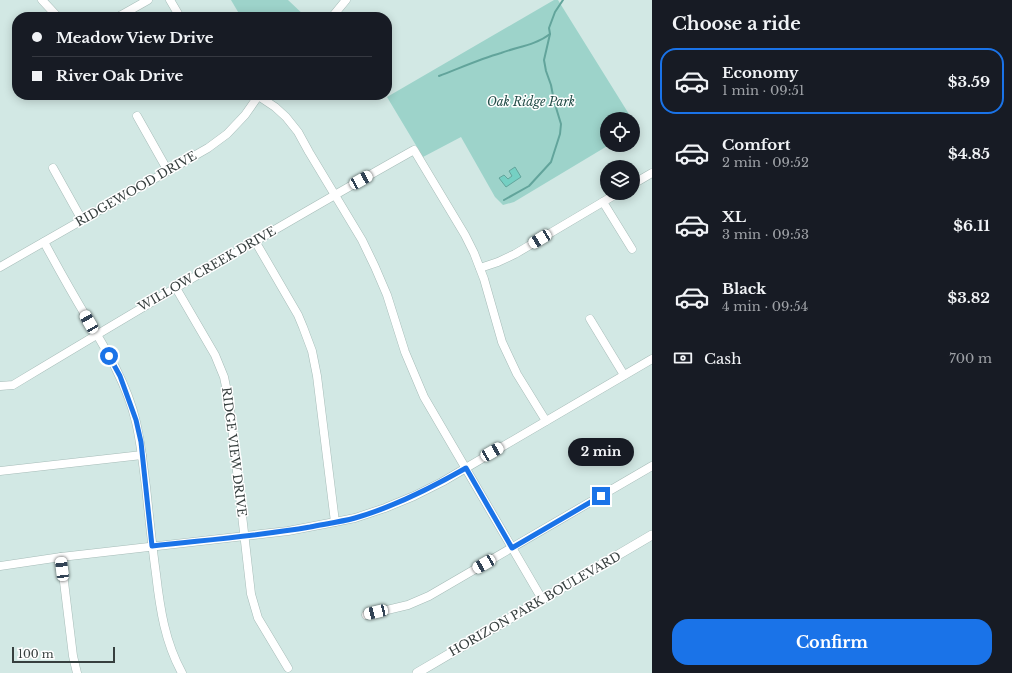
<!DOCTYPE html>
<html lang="en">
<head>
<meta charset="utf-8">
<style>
  :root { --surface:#171b24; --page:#242831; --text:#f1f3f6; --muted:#9ea1a6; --line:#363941; --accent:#1a73e8 }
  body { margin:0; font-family:"Libre Baskerville",serif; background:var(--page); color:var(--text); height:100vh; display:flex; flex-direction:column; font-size:15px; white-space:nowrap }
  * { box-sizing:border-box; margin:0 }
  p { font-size:13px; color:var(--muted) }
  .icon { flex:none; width:22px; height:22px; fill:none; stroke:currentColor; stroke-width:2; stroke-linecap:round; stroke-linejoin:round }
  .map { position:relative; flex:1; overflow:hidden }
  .drawer { display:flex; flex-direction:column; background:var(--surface); width:360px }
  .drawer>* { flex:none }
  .guide { position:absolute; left:12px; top:12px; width:380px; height:88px; border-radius:16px; box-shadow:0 2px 10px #0003; display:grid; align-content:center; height:88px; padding:0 20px; background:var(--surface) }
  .buttons { position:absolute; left:600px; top:112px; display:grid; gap:8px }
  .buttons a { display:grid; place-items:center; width:40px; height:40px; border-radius:50%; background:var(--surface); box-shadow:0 2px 10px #0003; font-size:20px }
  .scale { position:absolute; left:12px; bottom:10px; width:103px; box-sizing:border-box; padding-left:4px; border:2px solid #363f3e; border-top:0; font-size:11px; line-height:14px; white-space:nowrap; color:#363f3e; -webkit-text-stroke:3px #fff; paint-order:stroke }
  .end { position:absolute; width:18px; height:18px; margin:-9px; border:5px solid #1a73e8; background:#fff; box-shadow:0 0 0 2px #fff }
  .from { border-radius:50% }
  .bubble { position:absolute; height:28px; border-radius:14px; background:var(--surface); box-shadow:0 2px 10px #0003; font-size:13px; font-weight:700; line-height:28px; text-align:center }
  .car { position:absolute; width:12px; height:24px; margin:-12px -6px; border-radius:5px; box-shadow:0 0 3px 1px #0007; background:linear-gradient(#fff 24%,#345 0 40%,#fff 0 76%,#345 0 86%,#fff 0) }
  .guide b { display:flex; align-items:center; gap:14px; height:38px; font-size:15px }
  .guide b+b { border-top:1px solid var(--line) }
  .guide i { width:10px; height:10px; background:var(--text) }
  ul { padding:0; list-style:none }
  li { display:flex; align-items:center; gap:12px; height:66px; margin:0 8px 6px; padding:0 12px; border:2px solid transparent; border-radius:16px }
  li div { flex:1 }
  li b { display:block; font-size:15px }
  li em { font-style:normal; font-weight:700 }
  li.current { border-color:var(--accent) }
  li>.icon { width:36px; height:36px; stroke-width:1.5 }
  h2 { padding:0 20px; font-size:18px; line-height:48px }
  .pay { display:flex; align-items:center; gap:10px; height:44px; padding:0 20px; font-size:15px }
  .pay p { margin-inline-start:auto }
  .action { display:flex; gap:8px; margin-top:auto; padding:8px 20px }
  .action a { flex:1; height:46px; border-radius:16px; background:var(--accent); color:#fff; font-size:16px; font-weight:700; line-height:46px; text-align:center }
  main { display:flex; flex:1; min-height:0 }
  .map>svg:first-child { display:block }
  .green { fill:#9dd3ca }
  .water { fill:#75d0c3; stroke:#62a49b }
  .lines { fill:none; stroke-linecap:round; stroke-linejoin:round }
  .stream { stroke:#62a49b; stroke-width:2 }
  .minor-casing { stroke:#a6bcb8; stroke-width:9 }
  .tertiary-casing { stroke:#a6bcb8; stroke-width:10 }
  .minor { stroke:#fff; stroke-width:8 }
  .tertiary { stroke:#fff; stroke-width:9 }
  .route { stroke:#1a73e8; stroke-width:5 }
  .labels { text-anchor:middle; stroke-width:3; stroke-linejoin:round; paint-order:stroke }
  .park-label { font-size:12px; font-style:italic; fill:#254e49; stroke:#fff }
  .street-label { font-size:12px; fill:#363f3e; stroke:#fff }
</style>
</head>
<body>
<main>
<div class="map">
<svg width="652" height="673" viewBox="0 0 652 673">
  <rect width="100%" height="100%" fill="#d2e8e4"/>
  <g class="green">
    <polygon points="231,0 288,0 306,17 241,17"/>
    <polygon points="554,0 558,0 632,119 607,119 607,145 609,145 514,202 503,205 495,197 461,137 423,157 387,97"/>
  </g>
  <polygon class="water" points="515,167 521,177 506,187 499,178 504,175 508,179 512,176 509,171"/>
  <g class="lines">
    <g class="stream">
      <path d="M 439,76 C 460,68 480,59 501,53 C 517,47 536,45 550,34"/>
      <polyline points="504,200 529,186 551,162 560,134 561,124 554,101 551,85 546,71 544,60 550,34 549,28 555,12 563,0"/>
    </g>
    <defs>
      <g id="minor">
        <polyline points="42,0 56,15 59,17"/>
        <polyline points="170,0 180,17"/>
        <polyline points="118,17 148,0"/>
        <polyline points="332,17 346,0"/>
        <polyline points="257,95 275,107 286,117 298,132 309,152 362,240 375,267 387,295 405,352 424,397 542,599"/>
        <polyline points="137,116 168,171"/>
        <polyline points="53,168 82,220"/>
        <polyline points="633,184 652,173"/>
        <polyline points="603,202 632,249"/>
        <polyline points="255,241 298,315 303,327 312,351 317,376 335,522"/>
        <path d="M 44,242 C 58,268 72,293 87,318 C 107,351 127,384 136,422 C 141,443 143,465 146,487 C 149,516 152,545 156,574 C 160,609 165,642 182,673"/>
        <polyline points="0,267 208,148 227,134 245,115 259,95"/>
        <polyline points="480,268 498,262 515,254 618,193"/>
        <polyline points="176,288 215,355 224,377 229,401 251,594 258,618 288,668"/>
        <polyline points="590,319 624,375"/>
        <path d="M 0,386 L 13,385 C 146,305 279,226 414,150 L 465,235 L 474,253 L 484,279 L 502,342 L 517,374 L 546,421"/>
        <polyline points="0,471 142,455"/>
        <polyline points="61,557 73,656 77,673"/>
        <polyline points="0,566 61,557 288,531 335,522 355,518 385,508 414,496 442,482 652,359"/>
        <polyline points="366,615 408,605 429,596 652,466"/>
      </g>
      <polyline id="tertiary" points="417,673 652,535"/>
    </defs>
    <use href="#minor" class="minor-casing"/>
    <use href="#tertiary" class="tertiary-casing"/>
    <use href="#minor" class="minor"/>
    <use href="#tertiary" class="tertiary"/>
  </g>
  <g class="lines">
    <path class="route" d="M 109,356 L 120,376 L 136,420 L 141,442 L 152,546 C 205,540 258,536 310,527 C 325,524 340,522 355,518 C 394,507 431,488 466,468 L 512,548 L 601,496"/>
  </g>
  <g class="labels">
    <g class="park-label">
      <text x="531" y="106">Oak Ridge Park</text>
    </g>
    <g class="street-label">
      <text transform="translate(136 189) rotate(-30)" y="4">RIDGEWOOD DRIVE</text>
      <text transform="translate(207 269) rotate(-30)" y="4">WILLOW CREEK DRIVE</text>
      <text transform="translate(234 452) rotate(83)" y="4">RIDGE VIEW DRIVE</text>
      <text transform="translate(535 604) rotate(-30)" y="4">HORIZON PARK BOULEVARD</text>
    </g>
  </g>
</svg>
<div class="buttons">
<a><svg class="icon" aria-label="locate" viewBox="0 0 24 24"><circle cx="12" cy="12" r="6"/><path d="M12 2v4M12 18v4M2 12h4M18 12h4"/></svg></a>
<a><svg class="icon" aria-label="layers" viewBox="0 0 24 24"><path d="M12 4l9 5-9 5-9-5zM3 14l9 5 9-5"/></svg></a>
</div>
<div class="scale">100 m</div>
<i class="end from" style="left:109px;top:356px"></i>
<i class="end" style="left:601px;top:496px"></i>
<div class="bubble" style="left:568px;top:438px;width:66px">2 min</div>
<i class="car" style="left:361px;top:180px;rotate:61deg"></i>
<i class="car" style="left:540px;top:239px;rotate:239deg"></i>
<i class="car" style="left:89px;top:322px;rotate:330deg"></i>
<i class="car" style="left:492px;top:452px;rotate:60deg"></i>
<i class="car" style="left:484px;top:564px;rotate:240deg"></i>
<i class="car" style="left:62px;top:569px;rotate:353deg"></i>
<i class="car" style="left:376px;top:612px;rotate:257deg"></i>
<div class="guide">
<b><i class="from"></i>Meadow View Drive</b>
<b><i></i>River Oak Drive</b>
</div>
</div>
<section class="drawer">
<h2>Choose a ride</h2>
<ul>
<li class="current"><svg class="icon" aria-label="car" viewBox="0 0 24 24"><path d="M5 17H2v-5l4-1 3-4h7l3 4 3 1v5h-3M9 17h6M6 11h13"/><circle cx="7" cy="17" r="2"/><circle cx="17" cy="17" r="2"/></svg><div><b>Economy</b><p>1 min · 09:51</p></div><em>$3.59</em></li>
<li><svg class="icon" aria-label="car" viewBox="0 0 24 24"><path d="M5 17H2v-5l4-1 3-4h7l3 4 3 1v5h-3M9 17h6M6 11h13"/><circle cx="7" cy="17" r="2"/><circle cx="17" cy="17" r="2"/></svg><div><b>Comfort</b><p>2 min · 09:52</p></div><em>$4.85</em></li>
<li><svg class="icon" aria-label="car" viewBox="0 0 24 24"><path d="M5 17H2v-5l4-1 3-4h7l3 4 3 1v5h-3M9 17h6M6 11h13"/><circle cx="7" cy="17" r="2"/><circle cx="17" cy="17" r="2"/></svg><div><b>XL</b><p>3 min · 09:53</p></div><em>$6.11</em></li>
<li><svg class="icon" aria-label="car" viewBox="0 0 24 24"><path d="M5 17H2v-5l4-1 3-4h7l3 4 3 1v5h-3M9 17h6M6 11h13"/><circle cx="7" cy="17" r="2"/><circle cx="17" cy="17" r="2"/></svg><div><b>Black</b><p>4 min · 09:54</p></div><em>$3.82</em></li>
</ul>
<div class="pay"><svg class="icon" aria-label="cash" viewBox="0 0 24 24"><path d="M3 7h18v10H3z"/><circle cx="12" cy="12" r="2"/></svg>Cash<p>700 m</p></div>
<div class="action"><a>Confirm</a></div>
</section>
</main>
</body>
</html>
